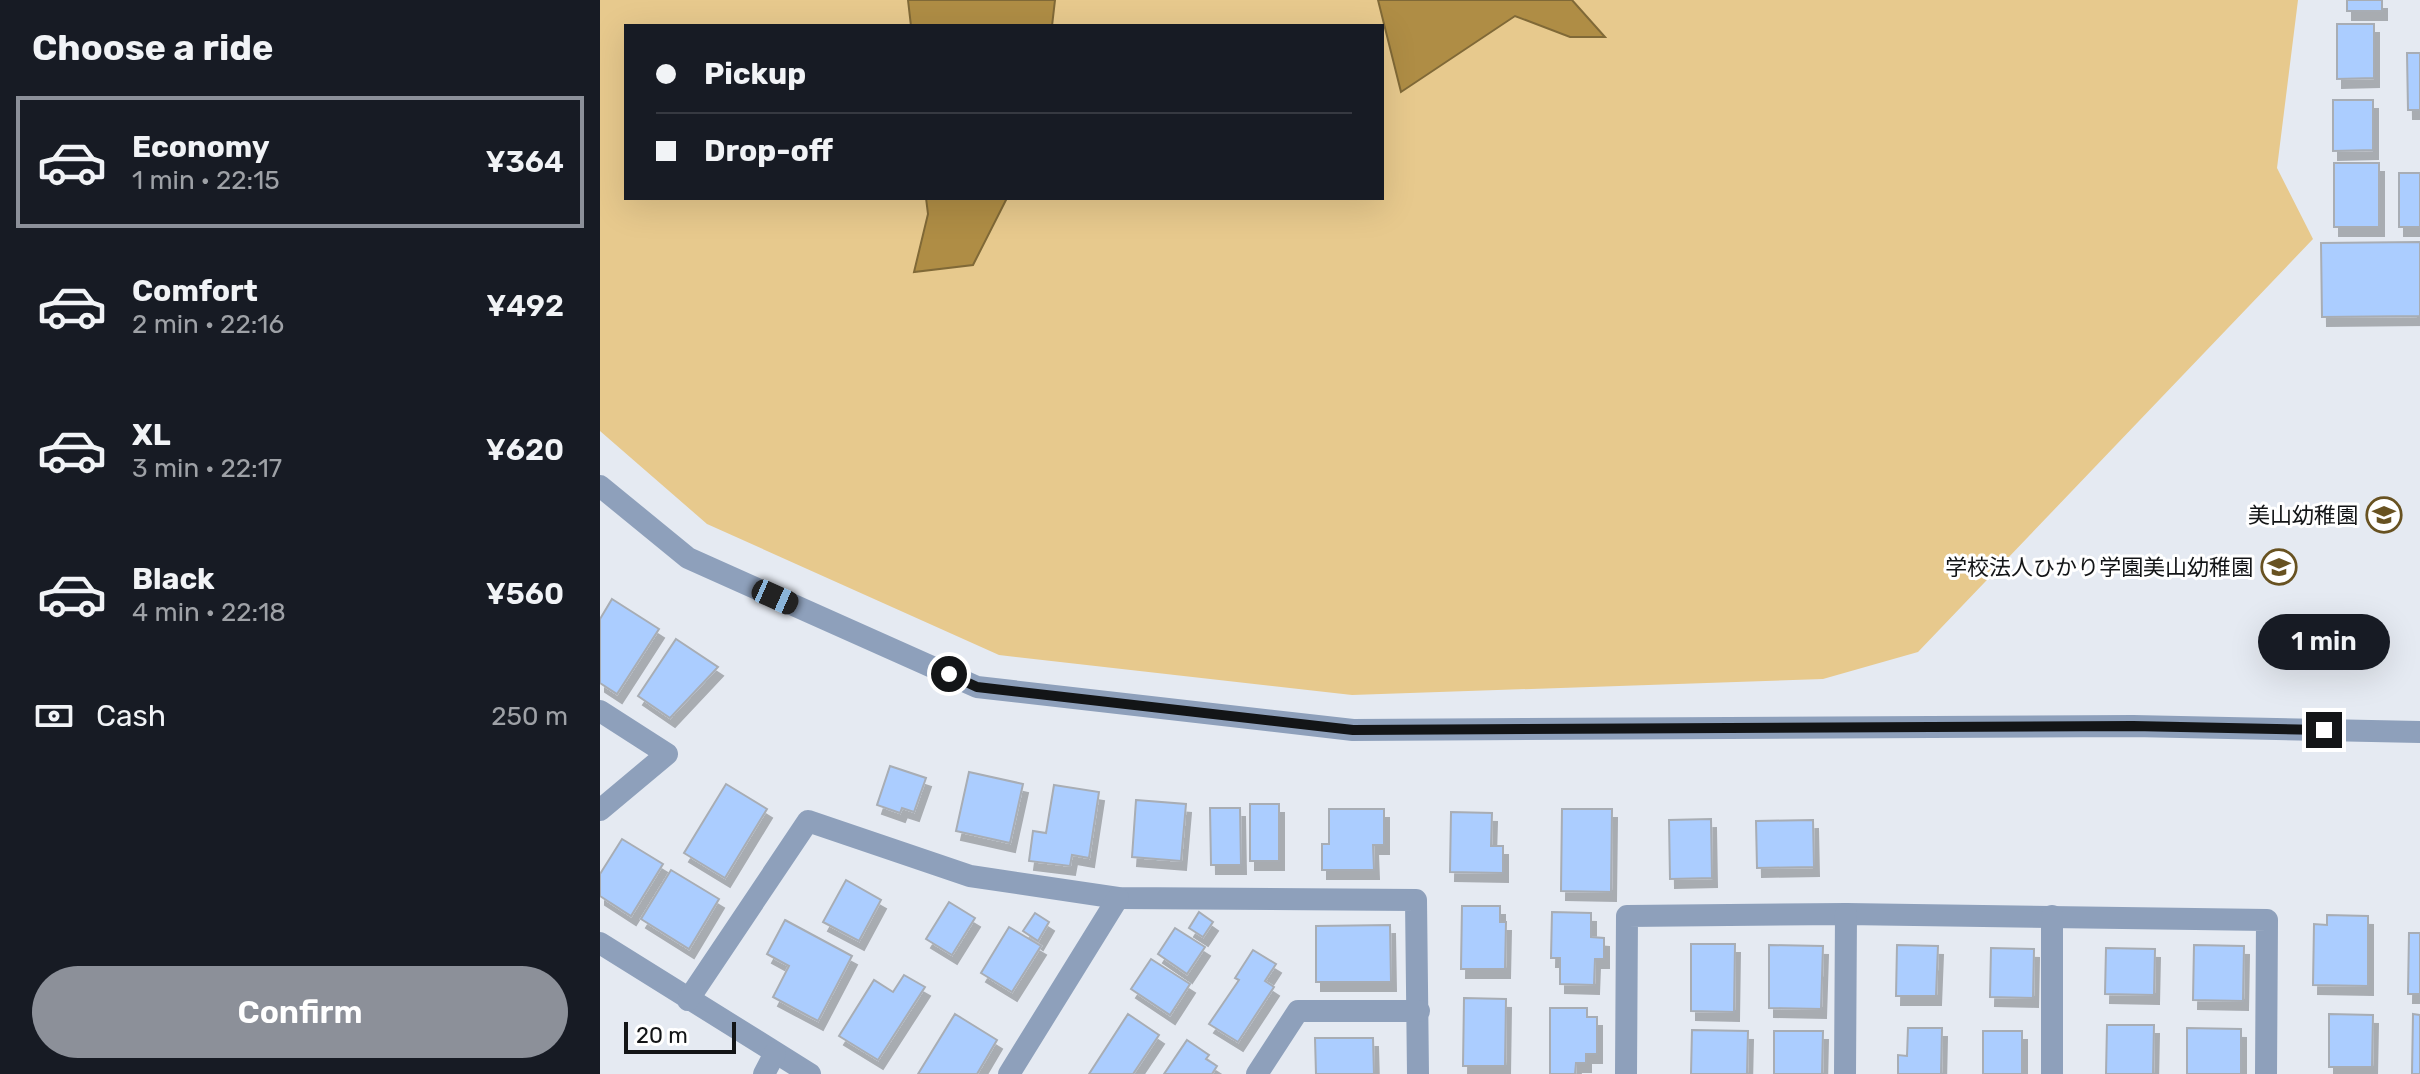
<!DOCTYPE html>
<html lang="en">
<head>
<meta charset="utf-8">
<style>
  :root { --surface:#171b24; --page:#242831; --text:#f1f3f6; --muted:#9ea1a6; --line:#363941; --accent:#8c9099 }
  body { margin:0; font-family:Rubik,"Noto Sans JP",sans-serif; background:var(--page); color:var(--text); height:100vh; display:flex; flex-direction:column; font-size:30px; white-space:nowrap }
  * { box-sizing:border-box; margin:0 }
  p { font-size:26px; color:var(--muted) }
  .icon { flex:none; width:44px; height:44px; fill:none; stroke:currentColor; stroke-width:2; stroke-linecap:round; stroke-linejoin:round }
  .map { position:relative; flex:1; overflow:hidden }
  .details { display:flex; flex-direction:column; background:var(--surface); width:600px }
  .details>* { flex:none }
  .guide { position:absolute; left:24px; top:24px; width:760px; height:176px; border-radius:0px; box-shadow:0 8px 32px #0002; display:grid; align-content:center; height:176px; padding:0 32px; background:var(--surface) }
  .scale { position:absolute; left:24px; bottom:20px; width:112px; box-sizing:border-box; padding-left:8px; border:4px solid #131517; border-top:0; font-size:22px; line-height:28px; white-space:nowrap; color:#131517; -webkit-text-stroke:6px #fff; paint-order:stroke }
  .end { position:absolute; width:36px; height:36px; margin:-18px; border:10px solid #131517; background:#fff; box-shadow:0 0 0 4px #fff }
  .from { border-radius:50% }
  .bubble { position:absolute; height:56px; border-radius:28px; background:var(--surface); box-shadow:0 8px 32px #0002; font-size:26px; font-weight:600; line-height:56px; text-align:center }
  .car { position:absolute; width:24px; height:48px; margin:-24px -12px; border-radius:10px; box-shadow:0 0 6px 2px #0007; background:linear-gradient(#222 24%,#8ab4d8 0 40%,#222 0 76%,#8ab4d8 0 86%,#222 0) }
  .guide b { display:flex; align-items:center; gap:28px; height:76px; font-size:30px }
  .guide b+b { border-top:2px solid var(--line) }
  .guide i { width:20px; height:20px; background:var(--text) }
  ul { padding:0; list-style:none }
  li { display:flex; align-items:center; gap:24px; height:132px; margin:0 16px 12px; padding:0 16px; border:4px solid transparent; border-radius:0px }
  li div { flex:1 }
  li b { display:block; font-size:30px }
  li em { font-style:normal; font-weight:600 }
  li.on { border-color:var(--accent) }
  li>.icon { width:72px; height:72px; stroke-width:1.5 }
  h2 { padding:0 32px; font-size:36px; line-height:96px }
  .pay { display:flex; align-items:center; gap:20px; height:88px; padding:0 32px; font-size:30px }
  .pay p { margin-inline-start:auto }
  .primary-button { display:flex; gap:16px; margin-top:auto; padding:16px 32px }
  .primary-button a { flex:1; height:92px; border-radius:48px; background:var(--accent); color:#fff; font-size:32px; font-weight:600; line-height:92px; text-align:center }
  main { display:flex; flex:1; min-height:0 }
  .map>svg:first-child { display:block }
  .green { fill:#e7c98d; fill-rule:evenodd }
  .water { fill:#af8d45; stroke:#806937; stroke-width:2 }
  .building { fill:#abcdff; stroke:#a8adb4; stroke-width:2; filter:url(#shadow) }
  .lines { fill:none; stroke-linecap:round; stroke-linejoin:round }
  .minor { stroke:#8ea0bb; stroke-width:22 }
  .tertiary { stroke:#8ea0bb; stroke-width:22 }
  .route { stroke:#131517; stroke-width:10 }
  .labels { text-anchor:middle; stroke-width:6; stroke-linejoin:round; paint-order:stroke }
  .poi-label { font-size:22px; fill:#131517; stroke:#fff; text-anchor:end }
</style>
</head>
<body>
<main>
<section class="details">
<h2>Choose a ride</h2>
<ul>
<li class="on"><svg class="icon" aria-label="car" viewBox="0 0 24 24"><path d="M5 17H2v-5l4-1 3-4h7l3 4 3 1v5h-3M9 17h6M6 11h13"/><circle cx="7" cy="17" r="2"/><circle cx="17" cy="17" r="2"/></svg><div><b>Economy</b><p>1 min · 22:15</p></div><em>¥364</em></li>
<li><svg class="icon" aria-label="car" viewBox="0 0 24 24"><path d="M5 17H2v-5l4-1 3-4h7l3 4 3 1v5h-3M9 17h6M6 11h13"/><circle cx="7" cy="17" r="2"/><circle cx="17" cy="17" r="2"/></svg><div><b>Comfort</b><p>2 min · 22:16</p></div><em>¥492</em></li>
<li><svg class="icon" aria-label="car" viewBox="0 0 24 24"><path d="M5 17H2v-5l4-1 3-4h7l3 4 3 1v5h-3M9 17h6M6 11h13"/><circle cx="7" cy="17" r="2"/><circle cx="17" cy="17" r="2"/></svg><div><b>XL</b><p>3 min · 22:17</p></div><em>¥620</em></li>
<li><svg class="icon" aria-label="car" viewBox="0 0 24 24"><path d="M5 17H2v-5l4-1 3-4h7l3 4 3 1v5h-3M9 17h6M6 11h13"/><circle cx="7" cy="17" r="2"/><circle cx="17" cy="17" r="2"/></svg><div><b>Black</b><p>4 min · 22:18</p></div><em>¥560</em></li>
</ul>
<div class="pay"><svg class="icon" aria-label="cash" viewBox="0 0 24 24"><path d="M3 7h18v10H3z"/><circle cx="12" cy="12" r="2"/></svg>Cash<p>250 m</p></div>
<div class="primary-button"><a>Confirm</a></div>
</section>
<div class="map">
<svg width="1820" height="1074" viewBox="0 0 1820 1074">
  <defs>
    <filter id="shadow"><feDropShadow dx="5" dy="9" stdDeviation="0" flood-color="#0004"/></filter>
  </defs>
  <rect width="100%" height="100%" fill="#e5eaf2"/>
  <path class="green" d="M 0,0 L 1698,0 L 1677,168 L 1713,239 L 1318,652 L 1223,679 L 752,695 L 399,655 L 107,524 L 0,431 ZM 26,26 L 782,26 L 782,198 L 26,198 Z"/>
  <g class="water">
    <polygon points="308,0 455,0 452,26 311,26"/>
    <polygon points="778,0 972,0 1005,37 970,37 915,16 801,92"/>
    <polygon points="326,198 407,198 373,265 314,272 328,214"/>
  </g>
  <g class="building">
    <rect x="1747" y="0" width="35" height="11"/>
    <polygon points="1737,24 1774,24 1774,78 1737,79"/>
    <polygon points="1807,53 1820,53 1820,110 1808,110"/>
    <polygon points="1733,100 1773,100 1773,150 1733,151"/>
    <rect x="1734" y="163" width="45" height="64"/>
    <rect x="1799" y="173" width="21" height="54"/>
    <polygon points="1820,242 1820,316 1722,317 1721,243"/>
    <polygon points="12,599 59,629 17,694 0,683 0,619"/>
    <polygon points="76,639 118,667 70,718 38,696"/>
    <polygon points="290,766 326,778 314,812 302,808 300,813 277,805"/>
    <polygon points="369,772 423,784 410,843 356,831"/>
    <polygon points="126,784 167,809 125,878 84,853"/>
    <polygon points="454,785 499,792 489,858 472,855 470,866 429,861 433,831 446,833"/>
    <polygon points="536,800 586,804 581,861 532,857"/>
    <rect x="650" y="804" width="29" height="57"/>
    <polygon points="610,808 640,808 641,865 611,865"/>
    <polygon points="729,809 784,809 784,845 773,845 774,870 722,870 722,844 729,844"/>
    <polygon points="962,809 1012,809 1011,892 961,891"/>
    <polygon points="851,812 892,813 891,846 903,846 903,873 850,872"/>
    <polygon points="1111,819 1112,878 1070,879 1069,820"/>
    <polygon points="1213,820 1214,867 1157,868 1156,821"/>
    <polygon points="22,839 63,864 31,916 0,896 0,874"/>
    <polygon points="71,870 119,899 89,949 41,919"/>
    <polygon points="246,880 281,900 259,941 223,922"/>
    <polygon points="349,902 375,918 352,955 326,939"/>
    <polygon points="862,906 900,906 900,922 906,922 905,969 861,969"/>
    <polygon points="599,912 613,922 603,937 589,928"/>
    <polygon points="952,912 991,913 991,937 1004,938 1004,959 995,959 994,985 960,984 960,958 951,958"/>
    <polygon points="435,913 449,922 438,941 423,931"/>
    <polygon points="1727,915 1768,916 1768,986 1713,985 1714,924 1727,925"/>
    <polygon points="185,920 252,956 218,1021 173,997 189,966 167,954"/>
    <polygon points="790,925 791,982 716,982 716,926"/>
    <polygon points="409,927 441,946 412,992 381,973"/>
    <polygon points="575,928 605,947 587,974 558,954"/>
    <polygon points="1809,933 1820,933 1820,994 1808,994"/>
    <polygon points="1091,944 1135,944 1134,1012 1091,1011"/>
    <polygon points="1169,945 1223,946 1221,1009 1169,1008"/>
    <polygon points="1297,945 1338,946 1336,996 1296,996"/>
    <polygon points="1594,945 1644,946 1643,1001 1593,1000"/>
    <polygon points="1391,948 1434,949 1433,998 1390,997"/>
    <polygon points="1506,948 1555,949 1554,995 1505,994"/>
    <polygon points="653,950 676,964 665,981 674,987 638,1042 609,1024 639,980 635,978"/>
    <polygon points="551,959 590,984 570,1015 531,989"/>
    <polygon points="304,975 325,987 278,1060 239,1036 274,980 293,992"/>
    <polygon points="864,998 906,999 905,1066 863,1066"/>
    <polygon points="950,1008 987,1008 987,1017 997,1017 997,1054 986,1054 986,1063 976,1063 975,1074 950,1074"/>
    <polygon points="355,1014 397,1040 377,1074 318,1074"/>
    <polygon points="528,1014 559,1035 533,1074 489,1074"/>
    <polygon points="1729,1014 1773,1015 1772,1067 1729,1067"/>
    <polygon points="1813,1014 1820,1015 1820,1074 1812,1074"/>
    <polygon points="1507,1025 1554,1025 1553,1074 1506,1074"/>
    <polygon points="1308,1028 1342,1028 1341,1074 1298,1074 1298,1055 1307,1056"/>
    <polygon points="1587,1028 1641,1029 1641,1074 1587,1074"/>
    <polygon points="1092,1030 1148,1031 1147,1074 1091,1074"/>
    <polygon points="1174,1031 1223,1031 1222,1074 1174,1074"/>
    <rect x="1383" y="1031" width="39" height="43"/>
    <polygon points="715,1038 773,1038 774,1074 716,1074"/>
    <polygon points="587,1040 609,1055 606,1059 617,1066 612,1074 564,1074"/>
  </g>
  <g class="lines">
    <g class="minor">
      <polyline points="0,711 67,754 0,810"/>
      <polyline points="0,943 210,1074"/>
      <polyline points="88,1000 208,821 370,876 518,898 816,900 818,1074"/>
      <polyline points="164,1074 175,1053"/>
      <polyline points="409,1074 518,898"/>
      <polyline points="657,1074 698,1011 819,1011"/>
      <polyline points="1026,1074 1027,916 1246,914 1667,920 1666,1074"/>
      <polyline points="1245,1074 1246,914"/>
      <polyline points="1452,1074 1452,916"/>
    </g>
    <polyline class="tertiary" points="0,486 88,558 377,687 753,730 1533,726 1820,732"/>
  </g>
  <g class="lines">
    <polyline class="route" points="349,674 377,687 753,730 1533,726 1724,730"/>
  </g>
  <defs>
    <symbol id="school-ring" viewBox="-11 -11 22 22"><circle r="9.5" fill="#fff" stroke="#685221" stroke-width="1.5"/><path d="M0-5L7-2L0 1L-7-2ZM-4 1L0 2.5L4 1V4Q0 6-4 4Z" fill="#685221"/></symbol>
  </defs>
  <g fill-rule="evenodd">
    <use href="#school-ring" x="1764" y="495" width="40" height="40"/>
    <use href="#school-ring" x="1659" y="547" width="40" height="40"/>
  </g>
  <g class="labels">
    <g class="poi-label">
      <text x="1758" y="523">美山幼稚園</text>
      <text x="1653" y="575">学校法人ひかり学園美山幼稚園</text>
    </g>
  </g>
</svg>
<div class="scale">20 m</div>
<i class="end from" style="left:349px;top:674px"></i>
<i class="end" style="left:1724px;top:730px"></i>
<div class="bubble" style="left:1658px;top:614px;width:132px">1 min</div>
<i class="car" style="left:175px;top:597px;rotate:114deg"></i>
<div class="guide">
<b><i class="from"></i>Pickup</b>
<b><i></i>Drop-off</b>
</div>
</div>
</main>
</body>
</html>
